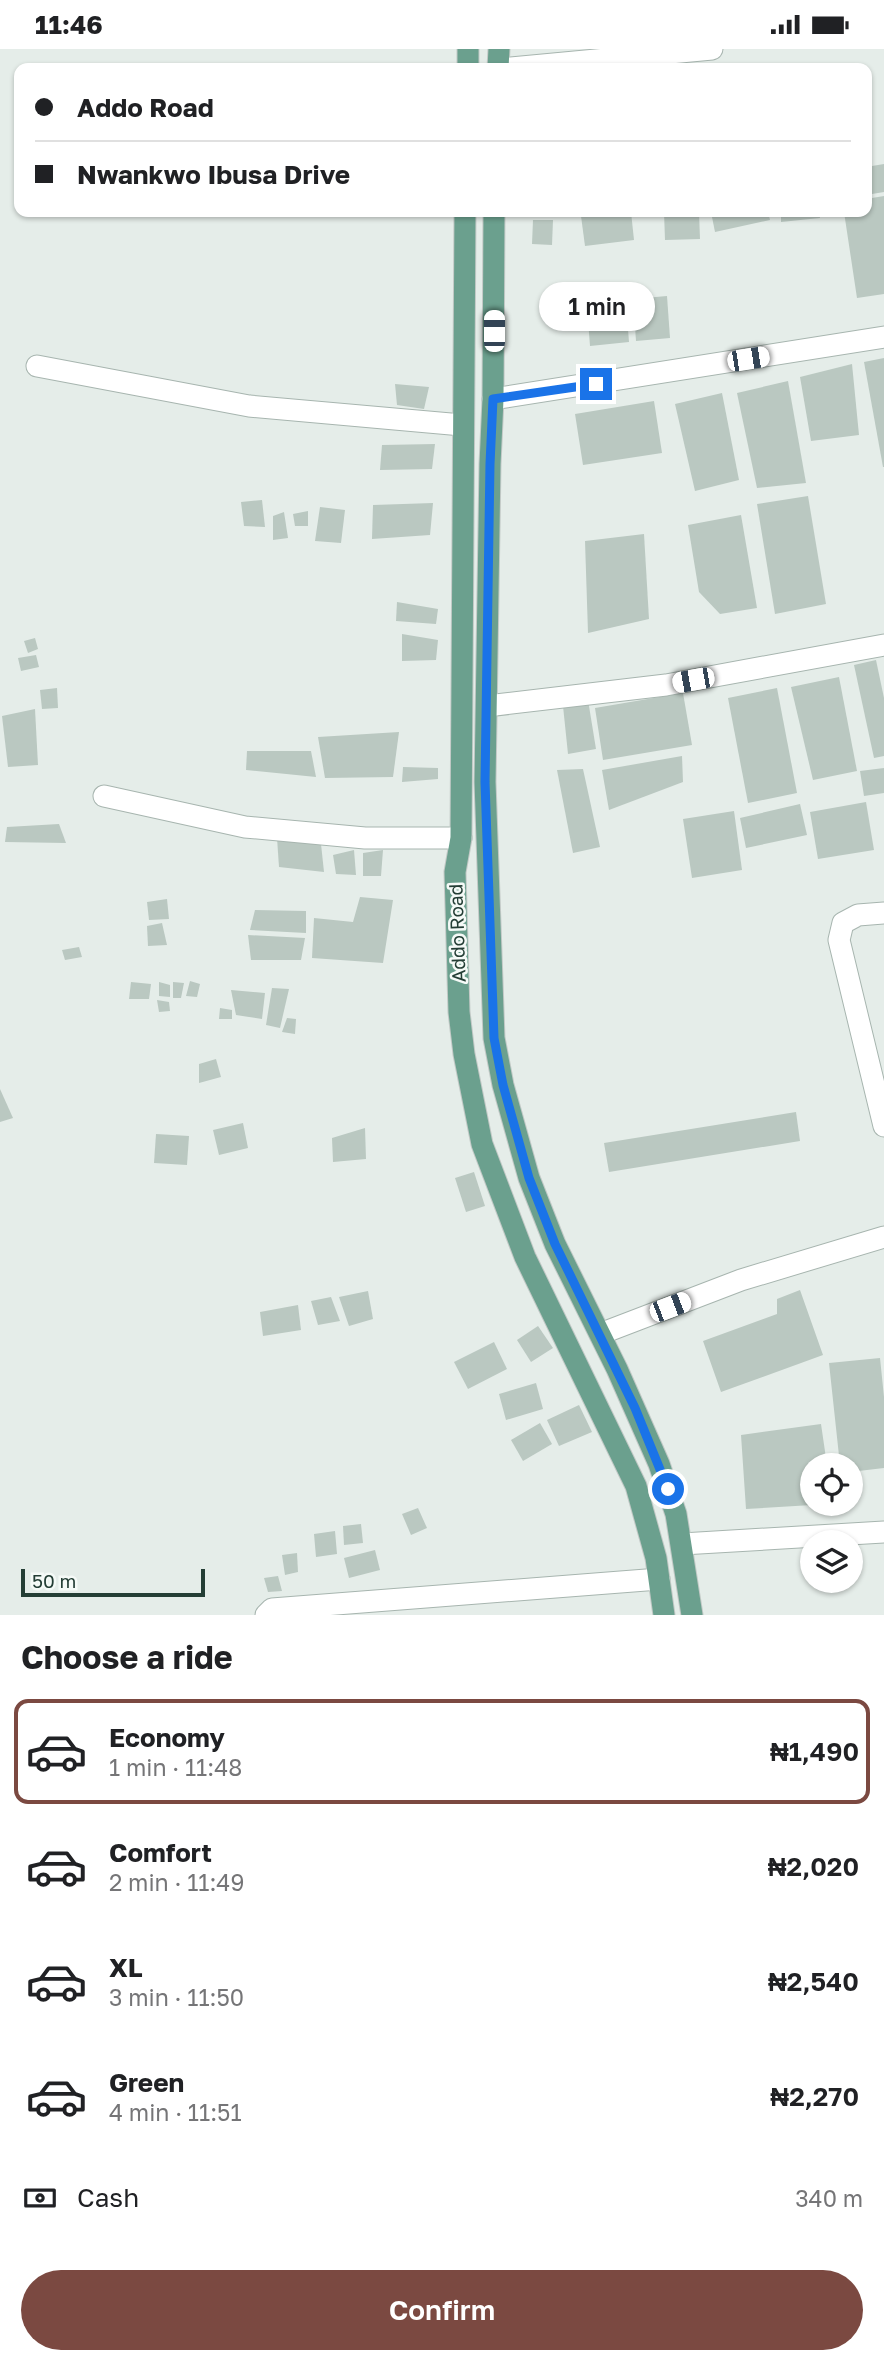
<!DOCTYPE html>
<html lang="en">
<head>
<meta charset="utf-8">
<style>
  :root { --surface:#fff; --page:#f6f6f6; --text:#202124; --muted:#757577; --line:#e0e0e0; --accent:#7b4941 }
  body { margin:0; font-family:"Golos Text",sans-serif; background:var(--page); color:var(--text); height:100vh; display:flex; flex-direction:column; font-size:26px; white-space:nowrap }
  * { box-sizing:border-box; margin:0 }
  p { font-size:23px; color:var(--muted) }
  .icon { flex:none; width:38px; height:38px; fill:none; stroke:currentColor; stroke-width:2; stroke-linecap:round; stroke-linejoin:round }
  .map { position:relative; height:1566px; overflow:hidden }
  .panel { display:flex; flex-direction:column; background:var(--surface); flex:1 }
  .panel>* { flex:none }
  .banner { position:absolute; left:14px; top:14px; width:858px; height:154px; border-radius:14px; box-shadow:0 2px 5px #0004; display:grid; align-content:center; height:154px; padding:0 21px; background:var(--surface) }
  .controls { position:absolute; left:800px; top:1404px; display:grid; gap:14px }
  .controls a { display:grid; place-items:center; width:63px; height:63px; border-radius:50%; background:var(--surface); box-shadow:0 2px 5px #0004; font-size:35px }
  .scale { position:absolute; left:21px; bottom:18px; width:184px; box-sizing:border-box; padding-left:7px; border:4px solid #243e35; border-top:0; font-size:19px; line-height:24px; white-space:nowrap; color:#243e35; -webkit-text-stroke:5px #f5faf7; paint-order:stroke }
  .end { position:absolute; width:32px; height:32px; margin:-16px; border:9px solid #1a73e8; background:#fff; box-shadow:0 0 0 4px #fff }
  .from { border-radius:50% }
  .bubble { position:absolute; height:49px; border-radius:24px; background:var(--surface); box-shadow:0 2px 5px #0004; font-size:23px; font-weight:600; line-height:49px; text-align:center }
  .car { position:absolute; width:21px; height:42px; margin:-21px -10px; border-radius:9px; box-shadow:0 0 5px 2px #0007; background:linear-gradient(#fff 24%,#345 0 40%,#fff 0 76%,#345 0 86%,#fff 0) }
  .banner b { display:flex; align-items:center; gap:24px; height:66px; font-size:26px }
  .banner b+b { border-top:2px solid var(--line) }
  .banner i { width:18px; height:18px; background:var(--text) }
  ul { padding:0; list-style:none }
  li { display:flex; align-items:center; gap:21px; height:105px; margin:0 14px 10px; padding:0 7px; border:4px solid transparent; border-radius:14px }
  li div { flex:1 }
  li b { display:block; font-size:26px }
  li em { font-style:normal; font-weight:600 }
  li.selected { border-color:var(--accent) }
  li>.icon { width:63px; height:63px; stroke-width:1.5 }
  h2 { padding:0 21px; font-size:32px; line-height:84px }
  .pay { display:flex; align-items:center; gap:18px; height:77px; padding:0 21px; font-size:26px }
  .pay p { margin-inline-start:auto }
  .button { display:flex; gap:14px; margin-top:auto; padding:14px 21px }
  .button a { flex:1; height:80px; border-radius:42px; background:var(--accent); color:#fff; font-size:28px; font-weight:600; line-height:80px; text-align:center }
  .status { display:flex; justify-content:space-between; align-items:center; height:49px; padding:0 35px; background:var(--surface); direction:ltr }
  .status svg { height:19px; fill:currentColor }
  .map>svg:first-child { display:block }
  .building { fill:#bac8c1 }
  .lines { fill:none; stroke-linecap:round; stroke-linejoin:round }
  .minor-casing { stroke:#a7b5af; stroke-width:23 }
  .major-casing { stroke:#c2c9c6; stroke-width:23 }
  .minor { stroke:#fff; stroke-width:21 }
  .major { stroke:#6ba08e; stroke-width:21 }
  .route { stroke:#1a73e8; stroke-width:9 }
  .labels { text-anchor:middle; stroke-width:5; stroke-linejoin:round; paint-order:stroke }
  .street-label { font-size:19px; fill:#243e35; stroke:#f5faf7 }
</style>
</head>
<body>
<div class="status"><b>11:46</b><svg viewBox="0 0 49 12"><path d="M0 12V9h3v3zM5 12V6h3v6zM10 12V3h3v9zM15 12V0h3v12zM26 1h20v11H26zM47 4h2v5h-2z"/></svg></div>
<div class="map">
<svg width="884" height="1566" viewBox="0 0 884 1566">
  <rect width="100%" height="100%" fill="#e5ede9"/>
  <g class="building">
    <polygon points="884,115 884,143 866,146 866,118"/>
    <polygon points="884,147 884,245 857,249 844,163 866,163 866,150"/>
    <polygon points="616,163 631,163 634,191 585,197 581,167"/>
    <polygon points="664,163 699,163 700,190 665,191"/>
    <polygon points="711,163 768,163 770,171 715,183"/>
    <polygon points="781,163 819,163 820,169 781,173"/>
    <polygon points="533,171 553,171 552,196 532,195"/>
    <polygon points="625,242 629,293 590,297 586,245"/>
    <polygon points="667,247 670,289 636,292 633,250"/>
    <polygon points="884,309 884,418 883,418 864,313"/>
    <polygon points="852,315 859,386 811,392 800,328"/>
    <polygon points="788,332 806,434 757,439 737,344"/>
    <polygon points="395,335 429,338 424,360 397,356"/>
    <polygon points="722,344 739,431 695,442 675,355"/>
    <polygon points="654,352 662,404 583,416 575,365"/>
    <polygon points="435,395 432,420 380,421 382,396"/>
    <polygon points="808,447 826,555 775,565 757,455"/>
    <polygon points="262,451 265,478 244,477 241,453"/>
    <polygon points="433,454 430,486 372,490 373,456"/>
    <polygon points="320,458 345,461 341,494 315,492"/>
    <polygon points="308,462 308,477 295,477 293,465"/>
    <polygon points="284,463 288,489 273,491 273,467"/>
    <polygon points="741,466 757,559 720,565 699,543 688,476"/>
    <polygon points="644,485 649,570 588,584 585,492"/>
    <polygon points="397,553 438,560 436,575 396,572"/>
    <polygon points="402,585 438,591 436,611 402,612"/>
    <polygon points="35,589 38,600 28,604 24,592"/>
    <polygon points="36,606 39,618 21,622 18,609"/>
    <polygon points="876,611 884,649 884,707 874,709 854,616"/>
    <polygon points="839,628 857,722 813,731 791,638"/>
    <polygon points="57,639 58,659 42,660 40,641"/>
    <polygon points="777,639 797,744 748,754 728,649"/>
    <polygon points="683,644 692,696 603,711 595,659"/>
    <polygon points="588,651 596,700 568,705 563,657"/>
    <polygon points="35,660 38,716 8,718 2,667"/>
    <polygon points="399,683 393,728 325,729 318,688"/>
    <polygon points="247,702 311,702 316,728 246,721"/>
    <polygon points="682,707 683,733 609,761 602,721"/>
    <polygon points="403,718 438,719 438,730 402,733"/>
    <polygon points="884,719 884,744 864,747 860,722"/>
    <polygon points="583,720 600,798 573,804 557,721"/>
    <polygon points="866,753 874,801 818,810 810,763"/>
    <polygon points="800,755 807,786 746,799 740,769"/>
    <polygon points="734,762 742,821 692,829 683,770"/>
    <polygon points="59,775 66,794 5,793 7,778"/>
    <polygon points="277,789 321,795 324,823 279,818"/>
    <polygon points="354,801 356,826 336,825 333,806"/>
    <polygon points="383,801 381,827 363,827 363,804"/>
    <polygon points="360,848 393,851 383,914 312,909 314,869 353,873"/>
    <polygon points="167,850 169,870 149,871 147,853"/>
    <polygon points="255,861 306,862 306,884 250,881"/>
    <polygon points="162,874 167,896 148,897 147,877"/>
    <polygon points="248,886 305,889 301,911 251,911"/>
    <polygon points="79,898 82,908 65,911 62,901"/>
    <polygon points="190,932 200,935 197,948 186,947"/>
    <polygon points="131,933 151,935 149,950 129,950"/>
    <polygon points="159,933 170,936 170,948 159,947"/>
    <polygon points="173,933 184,934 181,949 173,949"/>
    <polygon points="272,939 289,940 280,979 266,976"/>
    <polygon points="231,941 265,944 262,970 236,966"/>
    <polygon points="157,951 169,953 170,962 159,963"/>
    <polygon points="220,959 232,961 232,970 219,970"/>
    <polygon points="287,969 296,970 295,985 282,983"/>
    <polygon points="216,1010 221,1028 199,1034 199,1015"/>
    <polygon points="0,1040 13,1069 0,1073"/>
    <polygon points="796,1063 800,1092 609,1123 604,1094"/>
    <polygon points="243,1074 248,1099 219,1106 213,1081"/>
    <polygon points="365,1079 366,1110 333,1113 332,1089"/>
    <polygon points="156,1085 189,1087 187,1116 154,1114"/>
    <polygon points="474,1123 485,1157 466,1163 455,1129"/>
    <polygon points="800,1241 823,1306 721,1343 703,1292 777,1265 777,1250"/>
    <polygon points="368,1242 373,1270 349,1277 339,1248"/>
    <polygon points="331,1248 340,1272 318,1276 311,1252"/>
    <polygon points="298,1256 301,1281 263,1287 260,1263"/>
    <polygon points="538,1277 553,1299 531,1313 517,1291"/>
    <polygon points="494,1293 507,1320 468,1340 454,1313"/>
    <polygon points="880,1309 884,1348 884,1419 850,1423 850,1416 840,1416 829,1314"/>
    <polygon points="536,1334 543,1360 506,1371 499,1345"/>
    <polygon points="579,1356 592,1383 559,1397 547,1371"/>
    <polygon points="540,1374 552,1395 523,1412 511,1391"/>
    <polygon points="821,1375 827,1416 812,1416 812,1456 746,1460 741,1386"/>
    <polygon points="418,1459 427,1479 411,1486 402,1465"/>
    <polygon points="361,1475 363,1494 344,1496 343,1477"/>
    <polygon points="335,1482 337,1505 316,1508 314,1485"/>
    <polygon points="375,1501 380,1521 349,1529 344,1509"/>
    <polygon points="297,1504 298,1523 285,1526 282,1506"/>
    <polygon points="278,1527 282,1542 268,1543 264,1529"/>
  </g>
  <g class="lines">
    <defs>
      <g id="minor">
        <polyline points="511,19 712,0"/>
        <polyline points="37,317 249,357 462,376"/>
        <polyline points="493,350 884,288"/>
        <polyline points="487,657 666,636 884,596"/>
        <polyline points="104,747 245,778 365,789 461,789"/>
        <polyline points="884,864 858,866 843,874 839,891 884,1077"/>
        <polyline points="600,1285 741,1231 884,1188"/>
        <polyline points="682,1495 884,1483"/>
        <polyline points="266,1566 272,1560 659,1530"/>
      </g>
      <g id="major">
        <polyline points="468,19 468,0"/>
        <polyline points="498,19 499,0"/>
        <polyline points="465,163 461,789 455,823 459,963 464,1005 482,1095 525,1208 636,1437 656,1509 664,1566"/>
        <polyline points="494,163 493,350 490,415 485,733 494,989 503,1036 529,1129 555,1195 617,1320 659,1415 676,1465 692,1566"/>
      </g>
    </defs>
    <use href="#minor" class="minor-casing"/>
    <use href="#major" class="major-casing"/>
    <use href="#minor" class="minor"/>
    <use href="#major" class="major"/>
  </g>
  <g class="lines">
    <polyline class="route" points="596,335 493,350 490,415 485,733 494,989 503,1036 529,1129 555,1195 635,1359 668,1440"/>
  </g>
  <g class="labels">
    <g class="street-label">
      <text transform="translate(457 884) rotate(-92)" y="7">Addo Road</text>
    </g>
  </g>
</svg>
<div class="controls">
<a><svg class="icon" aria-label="locate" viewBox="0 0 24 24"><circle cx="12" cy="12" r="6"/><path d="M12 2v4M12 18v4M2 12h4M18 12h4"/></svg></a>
<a><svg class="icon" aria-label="layers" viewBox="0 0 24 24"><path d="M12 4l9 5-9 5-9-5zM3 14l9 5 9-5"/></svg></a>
</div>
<div class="scale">50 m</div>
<i class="end from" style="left:668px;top:1440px"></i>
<i class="end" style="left:596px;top:335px"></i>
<div class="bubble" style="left:539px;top:233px;width:116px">1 min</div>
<i class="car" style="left:494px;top:282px;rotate:0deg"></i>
<i class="car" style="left:748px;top:310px;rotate:81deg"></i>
<i class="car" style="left:693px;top:631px;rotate:260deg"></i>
<i class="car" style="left:670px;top:1258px;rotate:69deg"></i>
<div class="banner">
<b><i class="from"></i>Addo Road</b>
<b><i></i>Nwankwo Ibusa Drive</b>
</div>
</div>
<section class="panel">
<h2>Choose a ride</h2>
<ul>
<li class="selected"><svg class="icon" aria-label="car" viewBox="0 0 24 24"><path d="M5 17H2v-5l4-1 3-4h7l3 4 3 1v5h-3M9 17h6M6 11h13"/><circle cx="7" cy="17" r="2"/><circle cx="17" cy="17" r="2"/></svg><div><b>Economy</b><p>1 min · 11:48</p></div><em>₦1,490</em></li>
<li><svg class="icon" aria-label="car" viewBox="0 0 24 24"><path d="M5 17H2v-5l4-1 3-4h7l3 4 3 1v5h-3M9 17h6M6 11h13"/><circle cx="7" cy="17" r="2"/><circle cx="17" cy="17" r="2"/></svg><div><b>Comfort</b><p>2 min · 11:49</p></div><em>₦2,020</em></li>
<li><svg class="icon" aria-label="car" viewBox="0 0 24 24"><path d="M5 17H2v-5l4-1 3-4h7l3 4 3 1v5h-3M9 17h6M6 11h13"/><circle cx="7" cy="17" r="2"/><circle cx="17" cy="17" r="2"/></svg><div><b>XL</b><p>3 min · 11:50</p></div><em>₦2,540</em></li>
<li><svg class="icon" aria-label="car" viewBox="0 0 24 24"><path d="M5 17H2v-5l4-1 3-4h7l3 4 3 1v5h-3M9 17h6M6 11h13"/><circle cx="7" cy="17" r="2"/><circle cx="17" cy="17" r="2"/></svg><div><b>Green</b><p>4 min · 11:51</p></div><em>₦2,270</em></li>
</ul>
<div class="pay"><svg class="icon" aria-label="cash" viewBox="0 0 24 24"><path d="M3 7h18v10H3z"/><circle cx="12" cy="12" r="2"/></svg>Cash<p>340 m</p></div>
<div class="button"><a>Confirm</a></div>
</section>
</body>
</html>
